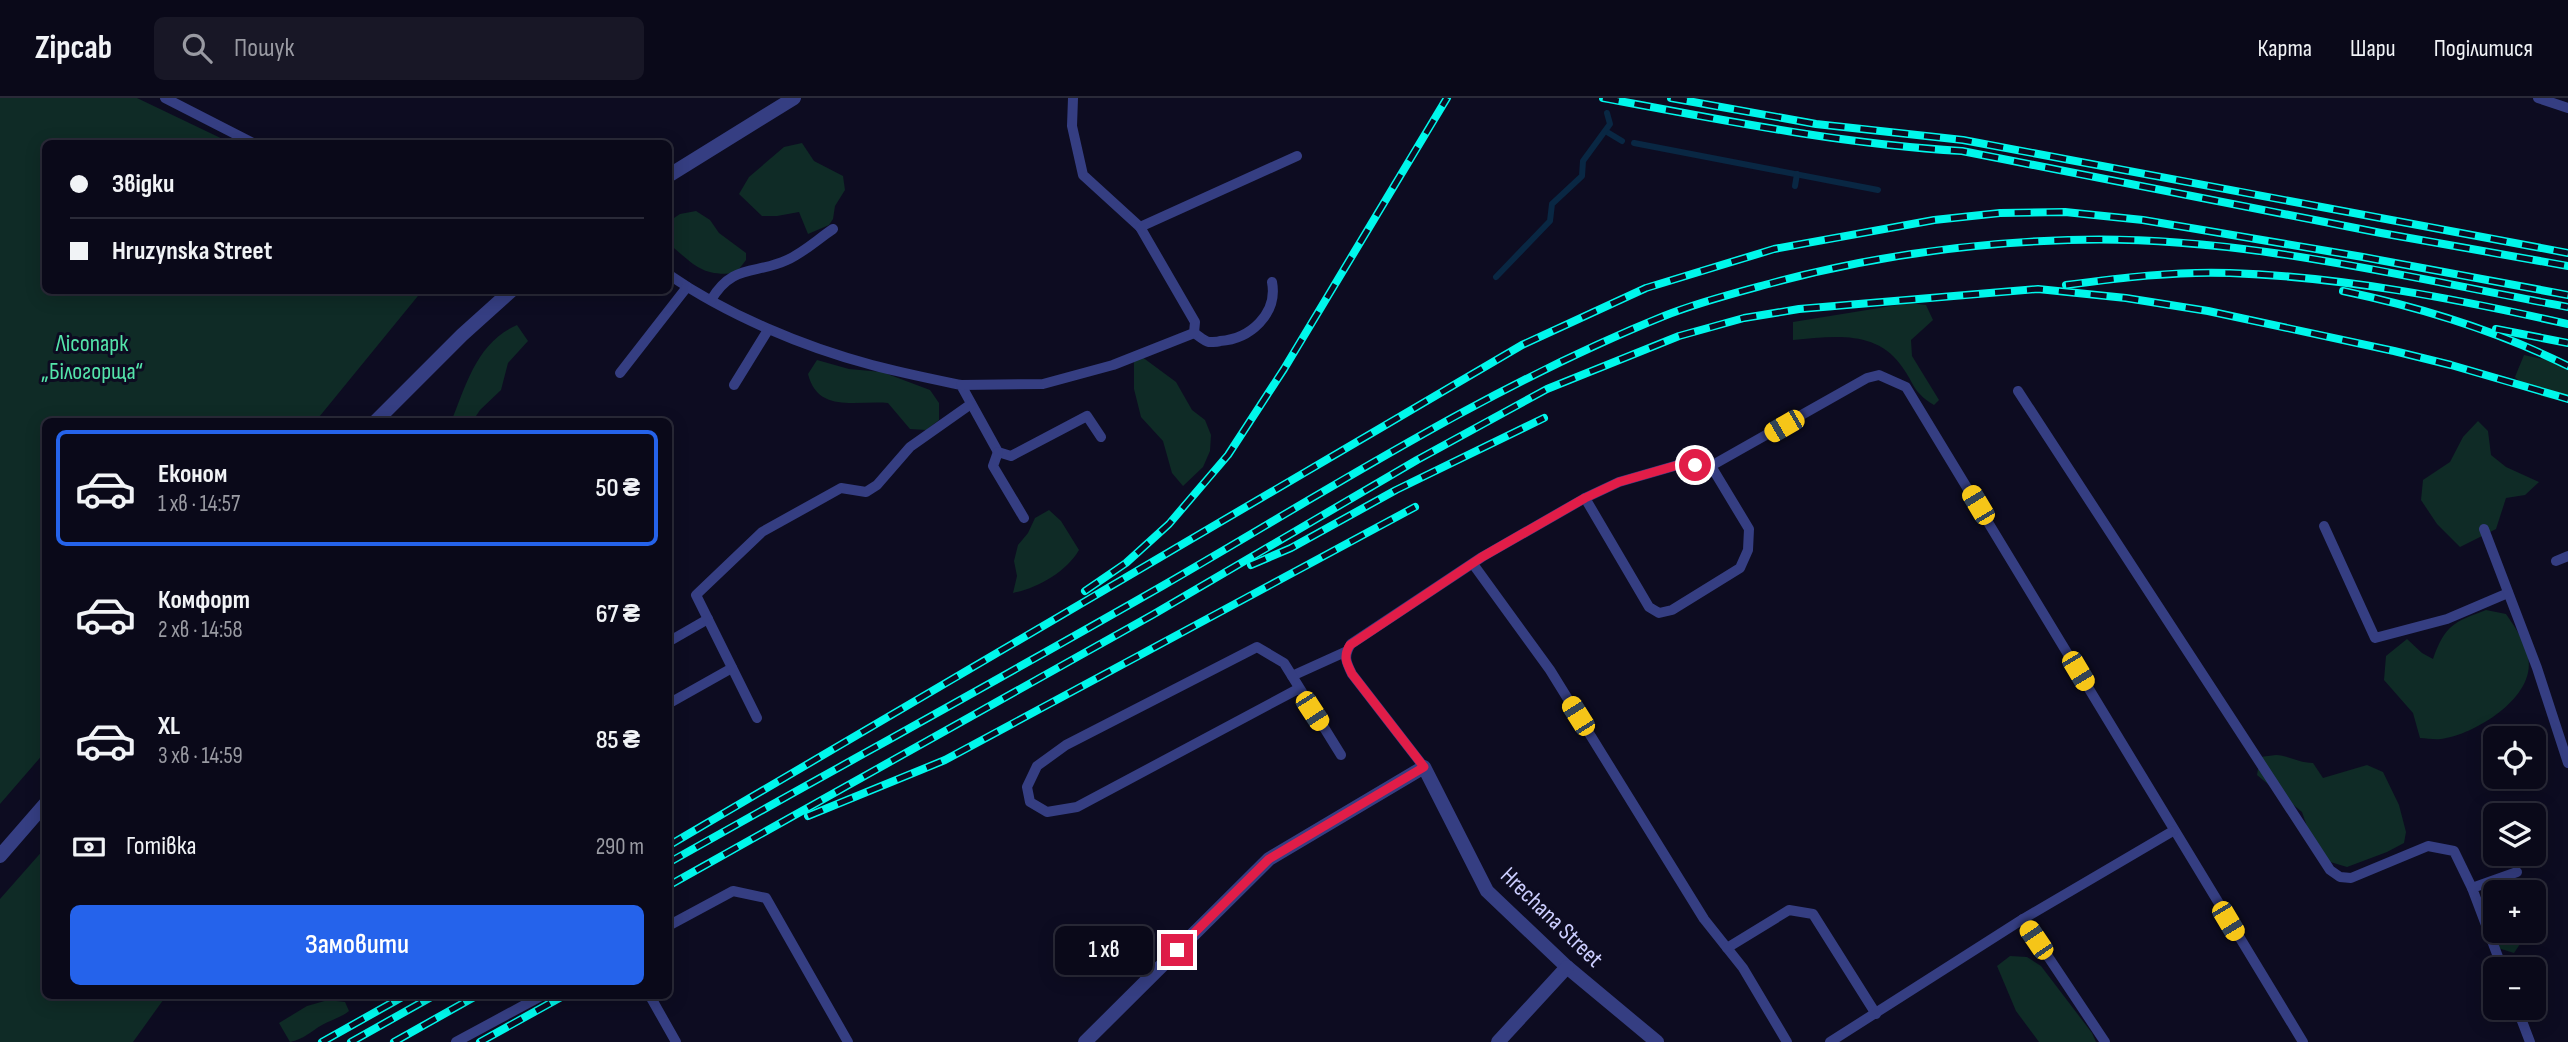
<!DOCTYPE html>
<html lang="uk">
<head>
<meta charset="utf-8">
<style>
  :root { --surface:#0a0919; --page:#181726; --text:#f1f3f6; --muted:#999aa2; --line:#2a2a38; --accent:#2563eb }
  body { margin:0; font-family:"Sofia Sans Condensed",sans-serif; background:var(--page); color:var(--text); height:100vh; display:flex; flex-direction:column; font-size:26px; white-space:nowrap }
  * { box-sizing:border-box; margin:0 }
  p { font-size:23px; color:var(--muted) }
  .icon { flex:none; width:38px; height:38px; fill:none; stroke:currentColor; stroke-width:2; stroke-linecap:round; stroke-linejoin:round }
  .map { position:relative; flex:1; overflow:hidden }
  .panel { position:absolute; left:42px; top:320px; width:630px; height:581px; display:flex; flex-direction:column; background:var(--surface); border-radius:10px; box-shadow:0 4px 18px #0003,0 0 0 2px var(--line) }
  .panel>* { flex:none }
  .top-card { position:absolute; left:42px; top:42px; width:630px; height:154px; border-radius:10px; box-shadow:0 4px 18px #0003,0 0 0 2px var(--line); display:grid; align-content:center; height:154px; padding:0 28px; background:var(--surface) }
  .controls { position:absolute; left:2483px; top:628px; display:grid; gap:14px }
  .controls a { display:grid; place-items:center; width:63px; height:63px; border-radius:10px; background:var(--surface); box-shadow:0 4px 18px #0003,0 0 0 2px var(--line); font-size:35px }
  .end { position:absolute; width:32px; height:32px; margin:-16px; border:9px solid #e11d48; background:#fff; box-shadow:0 0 0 4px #fff }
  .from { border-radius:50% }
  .bubble { position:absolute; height:49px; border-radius:10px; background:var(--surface); box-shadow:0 4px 18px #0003,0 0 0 2px var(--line); font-size:23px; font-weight:600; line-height:49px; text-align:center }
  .car { position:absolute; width:21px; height:42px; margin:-21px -10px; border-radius:9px; box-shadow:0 0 5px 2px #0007; background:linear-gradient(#f5c518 24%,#345 0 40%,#f5c518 0 76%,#345 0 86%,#f5c518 0) }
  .top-card b { display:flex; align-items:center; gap:24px; height:66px; font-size:26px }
  .top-card b+b { border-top:2px solid var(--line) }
  .top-card i { width:18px; height:18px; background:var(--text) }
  ul { padding:12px 0 0; list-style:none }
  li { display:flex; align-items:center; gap:21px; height:116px; margin:0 14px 10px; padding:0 14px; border:4px solid transparent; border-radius:10px }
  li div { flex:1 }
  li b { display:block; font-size:26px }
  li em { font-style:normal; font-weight:600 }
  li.active { border-color:var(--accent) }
  li>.icon { width:63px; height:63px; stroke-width:1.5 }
  .pay { display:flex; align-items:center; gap:18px; height:77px; padding:0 28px; font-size:26px }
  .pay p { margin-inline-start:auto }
  .button { display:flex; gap:14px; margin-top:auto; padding:14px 28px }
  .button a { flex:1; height:80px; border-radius:10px; background:var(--accent); color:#fff; font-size:28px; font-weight:600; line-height:80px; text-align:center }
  header { display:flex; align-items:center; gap:42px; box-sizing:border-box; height:98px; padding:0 35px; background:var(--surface); border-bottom:2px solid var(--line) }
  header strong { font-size:33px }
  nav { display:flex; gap:38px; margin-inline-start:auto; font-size:24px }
  .search { width:490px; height:63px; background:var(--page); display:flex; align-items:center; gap:18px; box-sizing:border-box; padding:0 24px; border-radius:10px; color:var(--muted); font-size:26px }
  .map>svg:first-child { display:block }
  .green { fill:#0f2b26 }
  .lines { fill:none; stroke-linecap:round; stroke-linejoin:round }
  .stream { stroke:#092743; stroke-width:6 }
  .service { stroke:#353e82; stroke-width:10 }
  .minor { stroke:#353e82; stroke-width:14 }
  .tertiary { stroke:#353e82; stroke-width:14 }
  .rail-casing { stroke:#00f7eb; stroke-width:8 }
  .rail { stroke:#0d0c21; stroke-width:5; stroke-dasharray:16; stroke-linecap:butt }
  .route { stroke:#e11d48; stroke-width:9 }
  .labels { text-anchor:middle; stroke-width:6; stroke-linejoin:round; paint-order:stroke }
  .park-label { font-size:24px; fill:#54e4aa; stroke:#0d0c21 }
  .street-label { font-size:24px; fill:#ccceff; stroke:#0d0c21 }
</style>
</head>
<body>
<header>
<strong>Zipcab</strong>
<div class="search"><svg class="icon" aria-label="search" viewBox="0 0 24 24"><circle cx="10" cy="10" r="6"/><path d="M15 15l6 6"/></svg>Пошук</div>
<nav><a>Карта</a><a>Шари</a><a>Поділитися</a></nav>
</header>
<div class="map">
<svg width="2568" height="944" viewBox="0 0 2568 944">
  <rect width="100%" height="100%" fill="#0d0c21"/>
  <g class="green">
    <polygon points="0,0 137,0 231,45 46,46 46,192 422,193 315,324 46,324 45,654 0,706"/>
    <polygon points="802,45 814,63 843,78 845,92 835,108 833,121 829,127 808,136 799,114 777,118 762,118 739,96 749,79 784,49"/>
    <path d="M 696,113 L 710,122 L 719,135 L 746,155 L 746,162 L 736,175 C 701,179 694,166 669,146 L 668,124 L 680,116 Z"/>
    <path d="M 1910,205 L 1926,207 L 1933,222 L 1911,242 L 1912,258 L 1939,302 L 1934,307 C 1911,293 1915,285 1900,266 C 1874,231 1830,239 1793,242 L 1793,224 Z"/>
    <path d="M 517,227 L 528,243 L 508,265 L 501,292 L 480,312 L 472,324 L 451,324 C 466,287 477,244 517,227 Z"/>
    <polygon points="1134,253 1176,284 1192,312 1205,322 1211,337 1210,353 1203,369 1183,388 1172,375 1163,343 1141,319 1134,291"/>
    <path d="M 2524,257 L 2556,264 L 2568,273 L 2568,303 C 2545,301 2531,297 2515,279 Z"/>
    <path d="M 817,262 L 849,271 L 882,274 L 930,292 L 939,305 L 939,322 L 926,332 L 910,331 L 888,305 C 857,302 818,316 808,276 Z"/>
    <polygon points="2478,323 2488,333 2491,357 2506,369 2539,384 2525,397 2506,400 2496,431 2460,449 2437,426 2421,402 2423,382 2450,364 2463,339"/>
    <path d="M 1049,412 L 1061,423 L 1079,452 C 1066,474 1038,490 1013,495 L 1017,478 L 1014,463 L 1018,447 L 1028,435 L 1035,420 Z"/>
    <path d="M 2486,512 L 2506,516 C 2515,529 2525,544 2528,559 C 2537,599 2474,637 2441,641 C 2434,642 2427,640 2420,640 L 2413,615 L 2384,582 L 2386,558 L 2407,541 L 2422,555 L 2433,561 C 2445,527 2454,524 2486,512 Z"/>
    <path d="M 2276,657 C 2290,658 2299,665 2313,665 L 2323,680 L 2367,667 L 2383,674 L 2399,707 L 2406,734 L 2404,745 L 2387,754 L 2347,769 L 2327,763 L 2311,740 L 2302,714 L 2257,677 L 2260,659 Z"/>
    <polygon points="45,750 46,898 166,898 133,944 0,944 0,801"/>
    <polygon points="2508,786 2517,787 2521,794 2496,794 2496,833 2521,833 2520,846 2514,855 2498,850 2488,826 2490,811 2484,797 2490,789"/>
    <polygon points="2010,858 2027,859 2041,868 2092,935 2096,944 2039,944 2016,913 1997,868"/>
    <path d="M 328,902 L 345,904 L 349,913 C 340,920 331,922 322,927 C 310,934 304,941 290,944 L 279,925 L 307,908 Z"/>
  </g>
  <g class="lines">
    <g class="stream">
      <polyline points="1607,34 1622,43"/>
      <polyline points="1634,45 1878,92"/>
      <polyline points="1795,88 1797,76"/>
      <polyline points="1496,179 1550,123 1552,106 1582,78 1583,63 1610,26 1607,15"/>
    </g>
    <g class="service">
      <polyline points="165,0 255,46"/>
      <polyline points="1073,0 1072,28 1083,77 1140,129"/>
      <polyline points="2538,0 2568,10"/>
      <path d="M 668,176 C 727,217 804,249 872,267 C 902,275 932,281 961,287 L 998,354 L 1011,358 L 1087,318 L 1101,339"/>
      <path d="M 711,202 C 733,165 755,177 787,162 C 803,155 818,141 833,131"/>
      <path d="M 1194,235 C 1198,237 1204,243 1209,244 C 1210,244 1218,244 1220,243 C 1250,241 1278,216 1272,184"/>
      <polyline points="620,275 687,189"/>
      <polyline points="734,287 768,232"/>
      <polyline points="961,287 1043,286 1113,267 1194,235 1195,224 1140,129 1297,58"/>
      <polyline points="2018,293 2330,772 2340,779 2351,780 2428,748 2454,753 2472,790"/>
      <polyline points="998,354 993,368 1024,420"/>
      <polyline points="1585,400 1649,509 1659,515 1672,512 1740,470 1748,452 1749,431 1711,368"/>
      <polyline points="2324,428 2375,540 2447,521 2508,495"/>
      <polyline points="2484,431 2537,570 2568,665"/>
      <polyline points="2556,463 2568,458"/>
      <polyline points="1473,466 1550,572 1704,821 1743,870 1787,944"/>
      <polyline points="668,544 708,521"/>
      <polyline points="1292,578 1345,554"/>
      <polyline points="1298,591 1077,709 1047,714 1030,704 1027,689 1037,668 1066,647 1257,549 1284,565 1341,657"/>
      <polyline points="668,606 732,570"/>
      <polyline points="757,620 696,497 762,434 841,390 866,394 877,387 910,349 971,306"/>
      <path d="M 1424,669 L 1352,576 C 1346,564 1343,558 1351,546 L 1482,459 L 1585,400 L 1619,384 L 1678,367 L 1711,368 L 1867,280 L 1879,277 L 1906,289 L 2303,944"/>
      <polyline points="2023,821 2105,944"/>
      <polyline points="668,828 733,793 766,800 848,944"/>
      <polyline points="1727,850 1789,812 1813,816 1876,916"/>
      <polyline points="2503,872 2472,790 2517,774"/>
      <polyline points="650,898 676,944"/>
      <polyline points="2517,910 2530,944"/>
      <polyline points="456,944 541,898"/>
      <polyline points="1830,944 2023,821 2173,733"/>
    </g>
    <g class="minor">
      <polyline points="1085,944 1269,761 1424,669 1487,793 1567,869 1657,944"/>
      <polyline points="1498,944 1567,869"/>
    </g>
    <g class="tertiary">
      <polyline points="668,78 794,0"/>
      <polyline points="375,324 462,237 512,192"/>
      <polyline points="0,758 46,705"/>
    </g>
    <defs>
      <g id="rail">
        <path d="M 1603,0 C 1722,22 1840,46 1962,53 L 2381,135 L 2568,168"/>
        <polyline points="1671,0 1816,26 1963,42 2568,155"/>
        <path d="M 2066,187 C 2120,180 2175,173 2230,175 C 2344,179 2457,201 2568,226"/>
        <path d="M 2343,193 C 2419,209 2498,233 2568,268"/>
        <polyline points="2496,231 2568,245"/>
        <polyline points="1251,467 1291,450 1396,392 1544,320"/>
        <polyline points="1085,493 1126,465 1169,426 1228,357 1284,271 1447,0"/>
        <polyline points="808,718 945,662 1415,409"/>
        <polyline points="668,748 1522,247 1646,190 1774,151 1934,122 2000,115 2065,114 2143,122 2363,159 2568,197"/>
        <path d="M 668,765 C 833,672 1000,581 1164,487 C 1327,393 1488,289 1664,218 C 1699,204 1735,195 1772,185 C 1869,159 1967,145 2068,142 C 2237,136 2403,179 2568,209"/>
        <polyline points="668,788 1154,516 1417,362 1547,291 1679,238 1744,220 1799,211 2038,191 2126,200 2208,213 2394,253 2451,267 2568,301"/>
        <polyline points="322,944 404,898"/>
        <polyline points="351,944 433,898"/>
        <polyline points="394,944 476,898"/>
        <polyline points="480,944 563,898"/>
      </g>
    </defs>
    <use href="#rail" class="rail-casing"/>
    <use href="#rail" class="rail"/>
  </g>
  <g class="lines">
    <path class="route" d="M 1177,852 L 1269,761 L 1424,669 L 1352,576 C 1346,564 1343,558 1350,547 L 1482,459 L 1585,400 L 1619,384 L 1678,367 L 1695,367"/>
  </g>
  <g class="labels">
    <g class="park-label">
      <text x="92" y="253">Лісопарк<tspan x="92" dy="28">„Білогорща“</tspan></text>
    </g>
    <g class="street-label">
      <text transform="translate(1552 819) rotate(44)" y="8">Hrechana Street</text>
    </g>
  </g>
</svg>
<div class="controls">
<a><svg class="icon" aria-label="locate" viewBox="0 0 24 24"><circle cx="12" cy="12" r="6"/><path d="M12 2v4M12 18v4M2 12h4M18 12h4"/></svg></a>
<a><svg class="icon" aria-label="layers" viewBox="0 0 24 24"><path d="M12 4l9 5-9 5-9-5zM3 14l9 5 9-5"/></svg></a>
<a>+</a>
<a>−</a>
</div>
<i class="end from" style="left:1695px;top:367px"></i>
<i class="end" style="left:1177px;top:852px"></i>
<div class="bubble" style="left:1055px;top:828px;width:98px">1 хв</div>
<i class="car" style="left:1784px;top:328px;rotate:240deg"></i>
<i class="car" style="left:1978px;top:407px;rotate:329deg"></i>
<i class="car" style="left:2078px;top:573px;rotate:149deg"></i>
<i class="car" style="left:1312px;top:613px;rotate:147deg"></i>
<i class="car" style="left:1578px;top:618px;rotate:328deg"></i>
<i class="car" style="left:2228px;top:823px;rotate:149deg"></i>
<i class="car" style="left:2036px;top:842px;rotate:326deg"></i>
<div class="top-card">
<b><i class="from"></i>Звідки</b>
<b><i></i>Hruzynska Street</b>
</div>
<section class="panel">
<ul>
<li class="active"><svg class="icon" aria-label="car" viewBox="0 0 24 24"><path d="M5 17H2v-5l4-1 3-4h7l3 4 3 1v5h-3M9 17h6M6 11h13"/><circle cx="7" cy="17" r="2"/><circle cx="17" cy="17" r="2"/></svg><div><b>Економ</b><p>1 хв · 14:57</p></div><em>50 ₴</em></li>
<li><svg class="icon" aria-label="car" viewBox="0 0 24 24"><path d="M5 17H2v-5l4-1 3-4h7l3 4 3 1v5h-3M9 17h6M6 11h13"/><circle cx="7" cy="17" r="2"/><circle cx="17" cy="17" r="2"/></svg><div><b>Комфорт</b><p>2 хв · 14:58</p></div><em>67 ₴</em></li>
<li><svg class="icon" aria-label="car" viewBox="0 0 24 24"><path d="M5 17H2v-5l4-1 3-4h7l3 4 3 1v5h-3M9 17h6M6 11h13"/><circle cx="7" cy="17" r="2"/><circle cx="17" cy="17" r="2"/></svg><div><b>XL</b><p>3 хв · 14:59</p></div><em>85 ₴</em></li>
</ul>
<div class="pay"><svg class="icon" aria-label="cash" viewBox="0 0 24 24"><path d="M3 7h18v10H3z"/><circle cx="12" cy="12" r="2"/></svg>Готівка<p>290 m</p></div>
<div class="button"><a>Замовити</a></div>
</section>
</div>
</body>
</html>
